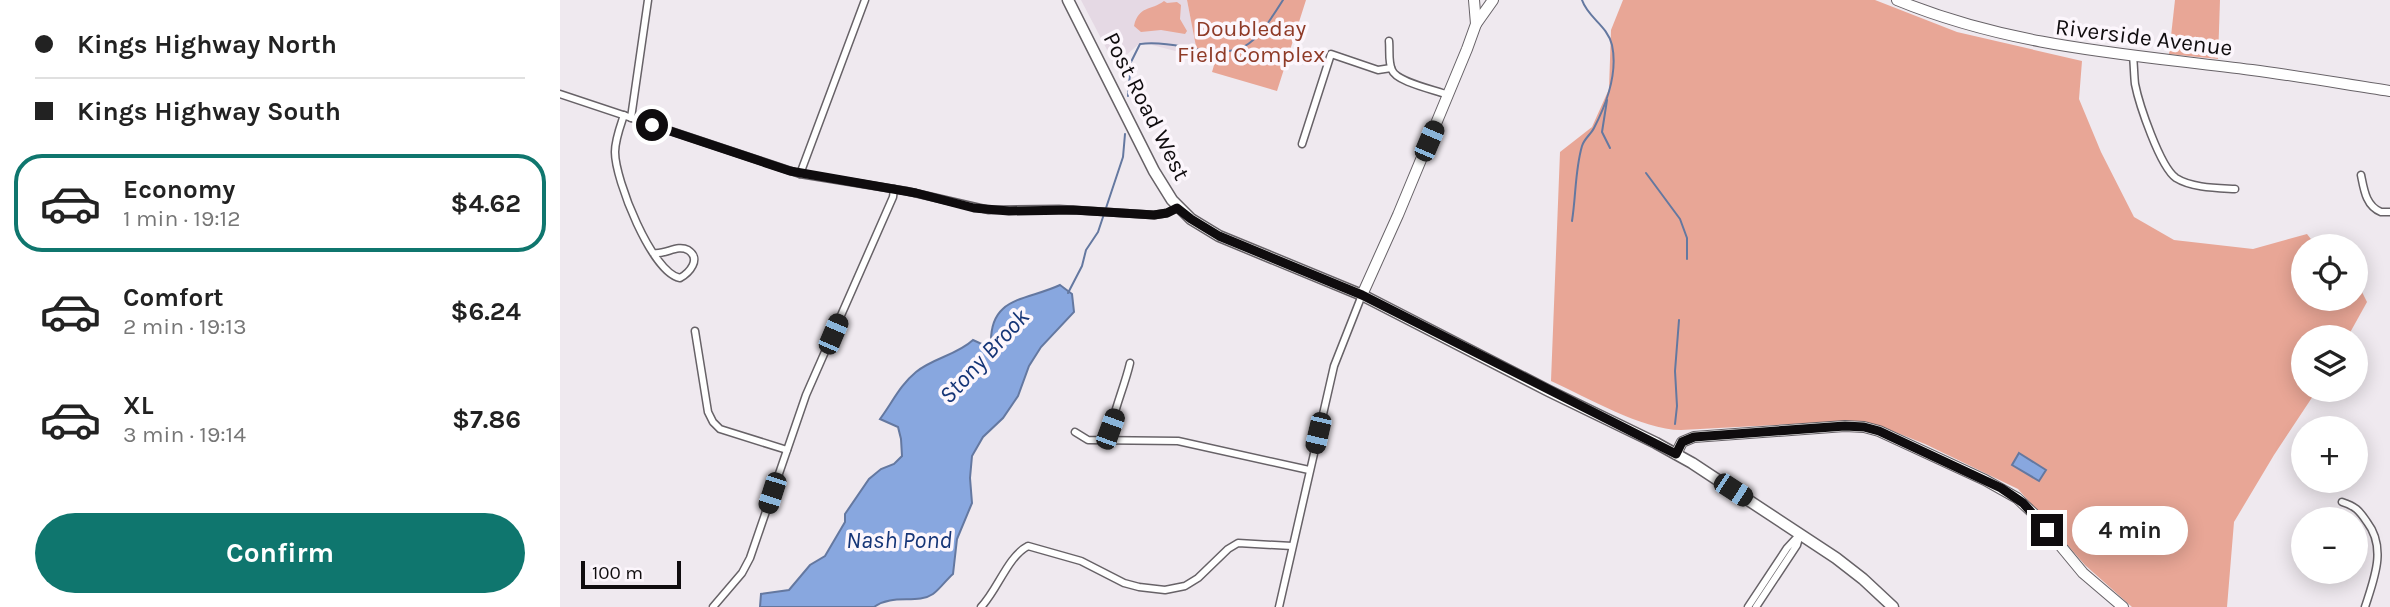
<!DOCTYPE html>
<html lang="en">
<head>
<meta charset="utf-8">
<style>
  :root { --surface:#fff; --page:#f6f6f6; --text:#222; --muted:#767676; --line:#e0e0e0; --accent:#0f766e }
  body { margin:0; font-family:Karla,sans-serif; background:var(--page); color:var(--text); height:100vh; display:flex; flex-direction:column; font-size:26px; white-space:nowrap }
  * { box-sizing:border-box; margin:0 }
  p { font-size:23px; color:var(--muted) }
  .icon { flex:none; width:38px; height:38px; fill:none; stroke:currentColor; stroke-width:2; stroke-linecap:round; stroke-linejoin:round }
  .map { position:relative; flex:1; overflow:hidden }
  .panel { display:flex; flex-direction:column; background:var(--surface); width:560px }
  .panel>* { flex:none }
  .banner { display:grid; align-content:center; height:154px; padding:0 35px; background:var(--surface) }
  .fabs { position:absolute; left:1731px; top:234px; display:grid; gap:14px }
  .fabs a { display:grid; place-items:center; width:77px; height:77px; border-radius:50%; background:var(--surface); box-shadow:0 4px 18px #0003; font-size:35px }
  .scale { position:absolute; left:21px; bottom:18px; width:100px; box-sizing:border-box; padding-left:7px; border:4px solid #0f0c0e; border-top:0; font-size:19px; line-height:24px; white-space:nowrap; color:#0f0c0e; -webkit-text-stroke:5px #fcf6fc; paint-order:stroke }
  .end { position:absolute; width:32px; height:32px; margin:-16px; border:9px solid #0f0c0e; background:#fff; box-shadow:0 0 0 4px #fff }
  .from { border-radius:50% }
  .bubble { position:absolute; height:49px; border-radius:24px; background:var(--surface); box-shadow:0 4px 18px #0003; font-size:23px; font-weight:700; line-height:49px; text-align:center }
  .car { position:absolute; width:21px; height:42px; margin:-21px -10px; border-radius:9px; box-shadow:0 0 5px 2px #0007; background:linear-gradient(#222 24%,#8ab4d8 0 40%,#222 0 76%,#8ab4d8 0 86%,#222 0) }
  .banner b { display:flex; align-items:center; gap:24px; height:66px; font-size:26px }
  .banner b+b { border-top:2px solid var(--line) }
  .banner i { width:18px; height:18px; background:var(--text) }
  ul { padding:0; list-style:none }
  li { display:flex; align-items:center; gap:21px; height:98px; margin:0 14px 10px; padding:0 21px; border:4px solid transparent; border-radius:28px }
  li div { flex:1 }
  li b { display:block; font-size:26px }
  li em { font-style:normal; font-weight:700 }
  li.current { border-color:var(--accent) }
  li>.icon { width:63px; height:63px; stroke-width:1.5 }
  .cta { display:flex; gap:14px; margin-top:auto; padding:14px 35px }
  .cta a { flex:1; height:80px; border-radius:42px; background:var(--accent); color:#fff; font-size:28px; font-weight:700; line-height:80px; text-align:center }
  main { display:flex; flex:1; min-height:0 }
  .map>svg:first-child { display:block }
  .built { fill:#e5d9e4 }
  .green { fill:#e8a696 }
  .water { fill:#88a7df; stroke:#6478a0; stroke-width:2 }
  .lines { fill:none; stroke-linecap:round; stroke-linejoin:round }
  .stream { stroke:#6478a0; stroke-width:2 }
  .street-casing { stroke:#676267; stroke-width:9 }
  .secondary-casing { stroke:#676267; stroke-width:12 }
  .primary-casing { stroke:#676267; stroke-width:13 }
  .street { stroke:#fff; stroke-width:6 }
  .secondary { stroke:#fff; stroke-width:10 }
  .primary { stroke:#fff; stroke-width:10 }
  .route { stroke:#0f0c0e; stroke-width:9 }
  .labels { text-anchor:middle; stroke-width:7; stroke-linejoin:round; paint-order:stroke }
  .park-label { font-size:23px; fill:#8e3a27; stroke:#fcf6fc }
  .street-label { font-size:23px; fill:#0f0c0e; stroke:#fcf6fc }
  .water-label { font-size:24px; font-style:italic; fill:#153577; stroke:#fcf6fc }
</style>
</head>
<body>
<main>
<section class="panel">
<div class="banner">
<b><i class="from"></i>Kings Highway North</b>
<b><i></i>Kings Highway South</b>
</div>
<ul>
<li class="current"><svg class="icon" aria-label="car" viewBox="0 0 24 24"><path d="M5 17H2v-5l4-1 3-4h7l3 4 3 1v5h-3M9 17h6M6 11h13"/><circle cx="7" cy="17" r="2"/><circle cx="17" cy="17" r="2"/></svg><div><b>Economy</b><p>1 min · 19:12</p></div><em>$4.62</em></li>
<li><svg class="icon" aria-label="car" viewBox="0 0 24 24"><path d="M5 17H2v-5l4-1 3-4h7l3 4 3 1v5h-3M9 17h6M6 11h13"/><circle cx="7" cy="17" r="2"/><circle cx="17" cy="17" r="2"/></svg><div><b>Comfort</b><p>2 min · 19:13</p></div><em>$6.24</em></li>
<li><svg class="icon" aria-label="car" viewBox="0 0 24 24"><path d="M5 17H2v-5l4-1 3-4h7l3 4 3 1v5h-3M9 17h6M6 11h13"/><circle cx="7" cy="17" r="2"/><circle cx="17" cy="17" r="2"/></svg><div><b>XL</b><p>3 min · 19:14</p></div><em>$7.86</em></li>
</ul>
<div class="cta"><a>Confirm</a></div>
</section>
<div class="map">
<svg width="1830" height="607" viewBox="0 0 1830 607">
  <rect width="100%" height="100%" fill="#efe9ef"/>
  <polygon class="built" points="521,0 627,0 638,57 581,42 555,65"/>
  <g class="green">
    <polygon points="627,0 746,0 717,91 652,72 655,62 638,57"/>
    <path d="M 1063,0 L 1315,0 L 1397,32 L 1522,61 L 1519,99 L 1541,152 L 1574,217 L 1614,240 L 1693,249 L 1747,234 L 1757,247 L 1743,247 L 1743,299 L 1796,299 L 1796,283 L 1798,284 L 1807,302 L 1787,338 L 1743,338 L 1743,390 L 1757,390 L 1714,455 L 1674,522 L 1667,607 L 1572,607 L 1525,565 L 1458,489 L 1365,444 L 1325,428 L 1288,421 L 1121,430 C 1082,430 1027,397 991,381 L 1000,152 L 1032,127 L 1049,89 L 1051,30 Z"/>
    <polygon points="1615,0 1660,0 1658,59 1609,54"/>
    <path d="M 604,1 L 607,3 L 617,2 L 621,5 L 620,19 L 627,31 L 625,34 L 601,30 L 581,32 L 574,26 C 579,5 591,11 604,1 Z"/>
  </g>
  <g class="water">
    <path d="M 500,285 L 512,294 L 514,312 L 481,347 L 469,366 L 458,396 L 443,418 L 423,437 L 412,456 L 410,478 L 412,503 L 397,539 L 393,574 C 386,580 380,589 373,594 C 357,605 333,593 314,607 L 200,607 L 201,594 L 229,590 L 250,565 L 265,556 L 285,522 L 285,514 L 309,479 L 321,469 L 334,464 L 342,456 L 341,439 L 338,427 L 320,419 C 332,403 340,385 356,372 C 373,358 397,355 413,340 L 426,346 L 431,345 C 429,296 466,301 500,285 Z"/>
    <polygon points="1459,453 1486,470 1479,481 1452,465"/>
  </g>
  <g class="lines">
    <g class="stream">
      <path d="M 568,96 L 571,62 L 580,44 C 595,42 609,44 624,47 C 684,59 692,49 723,0"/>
      <polyline points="1047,100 1042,132 1050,148"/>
      <polyline points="1086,173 1120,219 1127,238 1127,259"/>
      <path d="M 1012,221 C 1016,196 1015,170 1022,146 C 1024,139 1031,134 1034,128 C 1047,103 1058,73 1052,45 C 1047,25 1028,18 1022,0"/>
      <polyline points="508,293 522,266 526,250 538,232 563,157 565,134"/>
      <polyline points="1115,424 1117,406 1115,371 1119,320"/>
    </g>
    <defs>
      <g id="street">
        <path d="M 829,41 C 830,50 828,62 832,70 C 836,82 876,90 888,95"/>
        <path d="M 1573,56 C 1574,65 1574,75 1575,84 C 1579,104 1600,167 1616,178 C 1632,188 1657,188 1675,189"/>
        <polyline points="0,94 240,174 346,191 429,210 499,209 594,215 607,213 617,208"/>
        <path d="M 64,115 C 60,127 55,140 55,152 C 55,180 92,273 120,278 C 129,273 142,259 128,250 C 117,244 106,255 93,253"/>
        <polyline points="71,118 88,0"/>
        <polyline points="742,144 771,54 818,70 831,68"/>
        <polyline points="240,174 305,0"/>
        <path d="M 1801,175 C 1804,190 1806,206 1821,212 L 1830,212"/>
        <polyline points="135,331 148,412 153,422 160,429 227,450"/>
        <polyline points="515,432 528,440 618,441 749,470"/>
        <path d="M 549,440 C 551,416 564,389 570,363"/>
        <path d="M 1782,502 C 1795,506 1799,510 1807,522 C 1827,548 1814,579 1805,607"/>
        <polyline points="153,607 182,573 190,558 246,395 333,197 334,189"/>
        <path d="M 421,607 C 437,591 448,556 468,546 L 521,561 L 564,583 L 579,587 L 605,590 L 625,586 L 638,578 L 668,549 L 678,543 L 732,546"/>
        <polyline points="719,607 774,366 802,295"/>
        <polyline points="1188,607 1227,548 1240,534 1237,545 1196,607"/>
      </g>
      <g id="secondary">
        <path d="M 1337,0 C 1454,48 1569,54 1692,70 C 1738,76 1784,84 1830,91"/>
        <polyline points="916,24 933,0"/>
        <polyline points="802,295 838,215 907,49 916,24 914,0"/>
        <polyline points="1116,454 1122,442 1134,437 1285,426 1304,427 1319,431 1425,480 1457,498 1475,515 1523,573 1563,607"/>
      </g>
      <polyline id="primary" points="508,0 594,171 612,200 631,219 659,236 802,295 989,391 1096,443 1132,463 1276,558 1303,579 1333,607"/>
    </defs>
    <use href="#street" class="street-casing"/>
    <use href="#secondary" class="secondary-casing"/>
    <use href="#primary" class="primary-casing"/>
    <use href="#street" class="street"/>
    <use href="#secondary" class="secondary"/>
    <use href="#primary" class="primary"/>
  </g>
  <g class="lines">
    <polyline class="route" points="92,125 230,171 356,193 414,208 449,211 513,210 594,215 607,213 617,208 631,219 659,236 802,295 1116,454 1122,442 1134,437 1285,426 1304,427 1319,431 1441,488 1463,503 1487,530"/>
  </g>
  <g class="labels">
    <g class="park-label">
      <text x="691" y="36">Doubleday<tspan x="691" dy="26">Field Complex</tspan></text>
    </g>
    <g class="street-label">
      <text transform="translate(1584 37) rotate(7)" y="8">Riverside Avenue</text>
      <text transform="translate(587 106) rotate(63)" y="8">Post Road West</text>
    </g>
    <g class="water-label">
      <text transform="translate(424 356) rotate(-47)" y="8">Stony Brook</text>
      <text x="339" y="548">Nash Pond</text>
    </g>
  </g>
</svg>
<div class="fabs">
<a><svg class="icon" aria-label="locate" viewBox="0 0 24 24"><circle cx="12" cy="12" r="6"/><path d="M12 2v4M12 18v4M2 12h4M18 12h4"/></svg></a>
<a><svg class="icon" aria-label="layers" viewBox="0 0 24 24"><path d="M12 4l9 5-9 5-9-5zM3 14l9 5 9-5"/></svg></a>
<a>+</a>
<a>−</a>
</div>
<div class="scale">100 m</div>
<i class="end from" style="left:92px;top:125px"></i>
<i class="end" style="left:1487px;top:530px"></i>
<div class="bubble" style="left:1512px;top:506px;width:116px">4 min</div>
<i class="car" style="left:869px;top:141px;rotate:23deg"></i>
<i class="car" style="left:273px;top:334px;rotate:23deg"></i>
<i class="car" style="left:550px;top:429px;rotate:20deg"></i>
<i class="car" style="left:758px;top:433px;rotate:193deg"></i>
<i class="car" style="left:1173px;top:490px;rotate:123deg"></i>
<i class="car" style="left:212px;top:493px;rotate:198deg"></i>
</div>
</main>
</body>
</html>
